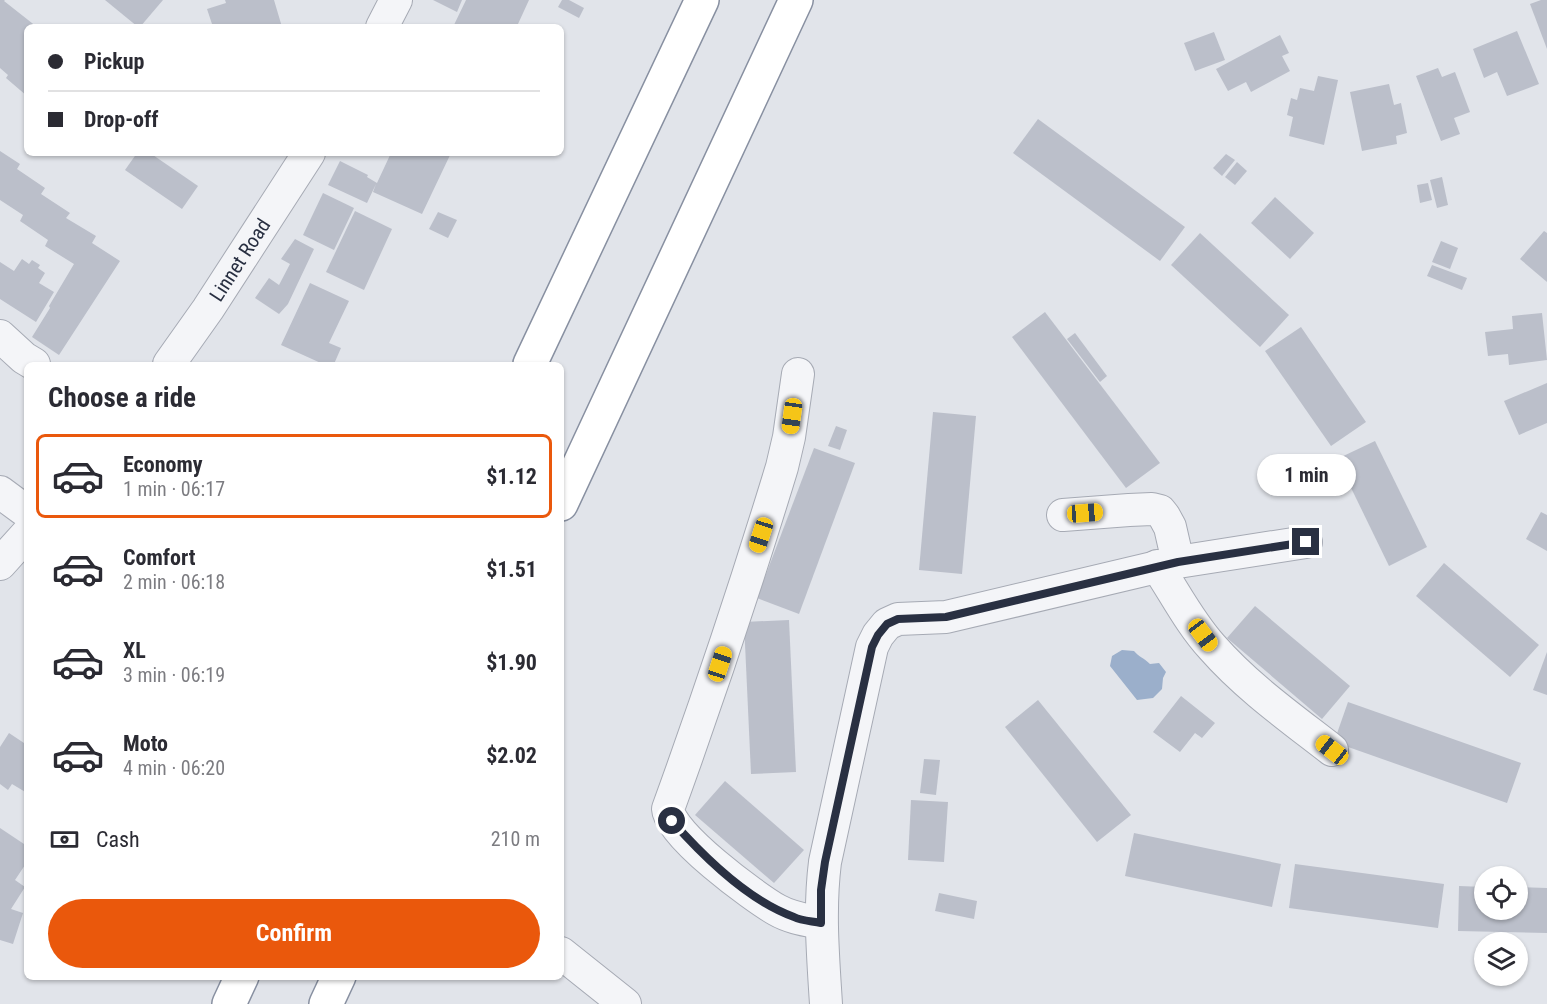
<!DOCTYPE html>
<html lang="en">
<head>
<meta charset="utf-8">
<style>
  :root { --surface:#fff; --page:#f2f2f3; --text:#2b2b33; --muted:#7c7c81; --line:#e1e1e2; --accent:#ea580c }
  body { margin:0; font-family:"Roboto Condensed",sans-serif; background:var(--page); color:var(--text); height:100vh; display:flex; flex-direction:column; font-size:22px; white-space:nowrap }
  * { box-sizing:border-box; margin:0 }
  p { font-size:20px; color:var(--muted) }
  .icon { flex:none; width:33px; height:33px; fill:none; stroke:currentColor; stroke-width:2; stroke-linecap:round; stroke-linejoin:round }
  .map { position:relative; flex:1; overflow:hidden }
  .details { position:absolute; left:24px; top:362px; width:540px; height:618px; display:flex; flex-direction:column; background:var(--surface); border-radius:9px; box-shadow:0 2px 4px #0004 }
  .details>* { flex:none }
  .top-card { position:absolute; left:24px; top:24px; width:540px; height:132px; border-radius:9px; box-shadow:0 2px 4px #0004; display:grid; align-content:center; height:132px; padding:0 24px; background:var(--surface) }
  .tools { position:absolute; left:1474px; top:866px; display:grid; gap:12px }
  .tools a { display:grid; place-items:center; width:54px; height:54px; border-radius:50%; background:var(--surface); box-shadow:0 2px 4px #0004; font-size:30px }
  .end { position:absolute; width:27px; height:27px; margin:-14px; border:8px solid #293042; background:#fff; box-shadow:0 0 0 3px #fff }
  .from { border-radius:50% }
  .bubble { position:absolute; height:42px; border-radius:21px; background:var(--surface); box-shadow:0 2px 4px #0004; font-size:20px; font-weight:700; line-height:42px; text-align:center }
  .car { position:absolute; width:18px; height:36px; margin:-18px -9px; border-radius:8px; box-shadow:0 0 4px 2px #0007; background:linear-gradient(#f5c518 24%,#345 0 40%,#f5c518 0 76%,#345 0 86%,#f5c518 0) }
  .top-card b { display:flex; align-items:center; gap:21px; height:57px; font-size:22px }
  .top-card b+b { border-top:2px solid var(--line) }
  .top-card i { width:15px; height:15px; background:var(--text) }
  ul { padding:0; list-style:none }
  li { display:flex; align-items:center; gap:18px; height:84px; margin:0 12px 9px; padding:0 12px; border:3px solid transparent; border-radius:9px }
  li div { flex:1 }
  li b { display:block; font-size:22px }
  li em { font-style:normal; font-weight:700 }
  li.selected { border-color:var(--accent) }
  li>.icon { width:54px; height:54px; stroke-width:1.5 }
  h2 { padding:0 24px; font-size:27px; line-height:72px }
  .pay { display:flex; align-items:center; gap:15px; height:66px; padding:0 24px; font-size:22px }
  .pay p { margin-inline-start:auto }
  .action { display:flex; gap:12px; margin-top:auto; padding:12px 24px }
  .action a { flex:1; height:69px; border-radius:36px; background:var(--accent); color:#fff; font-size:24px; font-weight:700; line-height:69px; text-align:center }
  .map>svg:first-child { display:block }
  .water { fill:#9bafcb }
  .building { fill:#bbbfca }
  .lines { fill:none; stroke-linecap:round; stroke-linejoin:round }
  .minor-casing { stroke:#a6aab4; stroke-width:34 }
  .highway-casing { stroke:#8890a1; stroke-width:36 }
  .minor { stroke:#f4f5f8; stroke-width:32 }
  .highway { stroke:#fff; stroke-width:33 }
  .route { stroke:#293042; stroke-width:8 }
  .labels { text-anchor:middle; stroke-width:6; stroke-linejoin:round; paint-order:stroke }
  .street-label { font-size:20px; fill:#293042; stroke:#f0f3f7 }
</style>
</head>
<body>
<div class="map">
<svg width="1547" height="1004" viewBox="0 0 1547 1004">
  <rect width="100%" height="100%" fill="#e1e4ea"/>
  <path class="water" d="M 1122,650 L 1134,651 C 1139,657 1144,658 1150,664 L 1159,663 L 1166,672 L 1163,678 L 1162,689 L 1153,698 L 1137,700 L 1110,666 L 1112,656 Z"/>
  <g class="building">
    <polygon points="0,0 5,0 4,1 37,27 27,27 27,96 6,78 8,75 0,68"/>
    <polygon points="105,0 163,0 140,27 138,27"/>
    <polygon points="225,0 274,0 282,27 213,27 207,9 226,3"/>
    <polygon points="433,0 462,0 457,12"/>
    <polygon points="466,0 529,0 518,24 526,27 453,27"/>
    <polygon points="562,0 569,0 584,8 579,18 558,7"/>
    <polygon points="1541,0 1547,0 1547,49 1530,4"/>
    <polygon points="1517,31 1539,84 1507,96 1497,72 1484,78 1473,49"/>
    <polygon points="1214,32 1225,60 1195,71 1184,43"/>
    <polygon points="1280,35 1289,53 1282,56 1290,71 1251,92 1246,82 1228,91 1216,69"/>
    <polygon points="1438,68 1442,77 1455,72 1470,112 1454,118 1460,134 1441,141 1416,76"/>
    <polygon points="1318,76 1338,80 1324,145 1289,136 1293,117 1287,115 1291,98 1297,100 1300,88 1314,91"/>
    <polygon points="1389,84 1394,105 1401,103 1407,133 1396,136 1397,144 1362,151 1350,92"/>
    <polygon points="1038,119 1185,227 1160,261 1013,153"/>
    <polygon points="0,151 20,164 17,169 45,188 41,194 70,213 66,218 96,236 92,243 120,261 59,355 32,337 50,308 49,306 74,264 45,246 48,240 20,221 23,215 0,200"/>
    <polygon points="137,153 150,153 198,186 182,209 125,170"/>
    <polygon points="391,153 451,153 422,214 373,192 376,184 367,203 328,185 340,161 368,175 367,177 377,183"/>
    <polygon points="1226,154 1235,160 1222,176 1213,168"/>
    <polygon points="1237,162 1247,171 1235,185 1225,177"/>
    <polygon points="1442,177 1448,205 1437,208 1430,180"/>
    <polygon points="1428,183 1432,200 1420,203 1417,185"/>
    <polygon points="323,193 354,208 334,250 303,235"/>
    <polygon points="1275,197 1314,233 1290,259 1251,223"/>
    <polygon points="355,211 392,229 364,290 326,272"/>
    <polygon points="438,212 457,220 448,238 429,229"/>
    <polygon points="1544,231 1547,233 1547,282 1520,259"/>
    <polygon points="1200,233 1289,315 1260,347 1171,265"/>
    <polygon points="295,239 314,249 288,304 279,314 255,298 269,278 279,285 290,264 281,259"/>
    <polygon points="1441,241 1458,248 1450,269 1432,262"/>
    <polygon points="22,259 29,264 32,260 40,265 38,268 45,273 39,283 54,292 36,322 0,299 0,262 14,271"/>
    <polygon points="1432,265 1467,278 1462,290 1427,276"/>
    <polygon points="310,283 349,301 329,343 341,348 334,364 323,364 281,345"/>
    <polygon points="1045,312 1160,463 1126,488 1012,337"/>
    <polygon points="1542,313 1547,360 1509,365 1508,354 1488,356 1485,332 1513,329 1512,316"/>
    <polygon points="1301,327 1366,422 1331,446 1265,351"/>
    <polygon points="1075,333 1107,376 1100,382 1067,339"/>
    <polygon points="1547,383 1547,423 1519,435 1504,401"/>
    <polygon points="933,412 976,416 962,574 919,570"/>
    <polygon points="836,426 847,430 840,450 828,446"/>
    <polygon points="1375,441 1427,547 1389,566 1337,459"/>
    <polygon points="814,448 855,463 799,614 757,598"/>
    <polygon points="1541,512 1547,515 1547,551 1526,539"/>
    <polygon points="1444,563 1539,645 1510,677 1416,596"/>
    <polygon points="1255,606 1350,686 1322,719 1227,638"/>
    <polygon points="789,620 796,772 751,774 744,622"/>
    <polygon points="1547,652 1547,695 1533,690"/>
    <polygon points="1181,696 1215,723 1202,738 1195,733 1180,752 1153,732"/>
    <polygon points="1038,700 1131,815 1097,842 1005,727"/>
    <polygon points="1348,702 1521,763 1507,803 1334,742"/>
    <polygon points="9,733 27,745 27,793 12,784 8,790 0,784 0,747"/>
    <polygon points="924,759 940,760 936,795 920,793"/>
    <polygon points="725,781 804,850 774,883 695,815"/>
    <polygon points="911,800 948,802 944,862 908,860"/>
    <polygon points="0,828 27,846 27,862 15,880 25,887 11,909 23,913 13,944 0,940"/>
    <polygon points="1134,833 1281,864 1272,907 1125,876"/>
    <polygon points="1295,864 1444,884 1438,928 1289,908"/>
    <polygon points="1459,886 1485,887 1485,909 1518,909 1518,887 1547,888 1547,933 1458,931"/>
    <polygon points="939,893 977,901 974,919 935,911"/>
  </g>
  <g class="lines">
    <defs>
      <g id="minor">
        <polyline points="382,27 396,0"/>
        <polyline points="0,336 24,358 34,364"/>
        <path id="s1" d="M 169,364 L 208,309 L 309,153"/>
        <path d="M 798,374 L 789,437 L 782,467 C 747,582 709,696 668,809 C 669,834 754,897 777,910 C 791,918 806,920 821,923"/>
        <polyline points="0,492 27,512"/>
        <polyline points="1063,515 1129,510 1152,509 1160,511 1164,516 1170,527 1178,562"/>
        <polyline points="0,564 27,534"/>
        <path d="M 1157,566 C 1175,593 1190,623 1212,647 C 1247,687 1291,718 1332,750"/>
        <polyline points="561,953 625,1004"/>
        <path d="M 826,1004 C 823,956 819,910 825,862 L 872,647 L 878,635 L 887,624 L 898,619 L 946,617 L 1178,562 L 1306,542"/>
      </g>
      <g id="highway">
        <polyline points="530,364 702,0"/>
        <polyline points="561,504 796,0"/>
        <polyline points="229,1004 242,976"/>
        <polyline points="326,1004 339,976"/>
      </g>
    </defs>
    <use href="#minor" class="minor-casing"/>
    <use href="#highway" class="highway-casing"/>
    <use href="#minor" class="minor"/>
    <use href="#highway" class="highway"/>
  </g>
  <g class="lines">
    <path class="route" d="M 672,821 C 703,856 749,901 794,917 C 802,921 812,921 821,923 L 821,890 L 825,862 L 872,647 L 878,635 L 887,624 L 898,619 L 946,617 L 1178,562 L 1306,542"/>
  </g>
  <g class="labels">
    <g class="street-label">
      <text dy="7" stroke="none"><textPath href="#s1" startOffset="126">Linnet Road</textPath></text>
    </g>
  </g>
</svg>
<div class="tools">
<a><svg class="icon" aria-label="locate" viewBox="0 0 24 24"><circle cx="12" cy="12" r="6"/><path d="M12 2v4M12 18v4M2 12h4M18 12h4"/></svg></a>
<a><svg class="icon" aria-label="layers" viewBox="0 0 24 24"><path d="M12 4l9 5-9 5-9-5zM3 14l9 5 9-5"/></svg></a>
</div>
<i class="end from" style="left:672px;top:821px"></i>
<i class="end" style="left:1306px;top:542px"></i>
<div class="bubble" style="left:1257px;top:454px;width:99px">1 min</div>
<i class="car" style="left:792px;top:416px;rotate:188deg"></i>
<i class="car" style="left:1085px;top:513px;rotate:86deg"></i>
<i class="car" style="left:761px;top:535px;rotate:198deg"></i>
<i class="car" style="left:1203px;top:635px;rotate:143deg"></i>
<i class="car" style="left:720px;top:664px;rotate:18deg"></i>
<i class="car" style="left:1332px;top:750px;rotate:308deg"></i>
<div class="top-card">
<b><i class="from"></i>Pickup</b>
<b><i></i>Drop-off</b>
</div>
<section class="details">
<h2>Choose a ride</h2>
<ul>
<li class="selected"><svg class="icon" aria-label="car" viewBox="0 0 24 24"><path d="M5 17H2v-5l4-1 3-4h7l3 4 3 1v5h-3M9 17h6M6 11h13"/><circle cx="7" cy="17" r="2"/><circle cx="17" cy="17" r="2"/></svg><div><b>Economy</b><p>1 min · 06:17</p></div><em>$1.12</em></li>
<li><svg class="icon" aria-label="car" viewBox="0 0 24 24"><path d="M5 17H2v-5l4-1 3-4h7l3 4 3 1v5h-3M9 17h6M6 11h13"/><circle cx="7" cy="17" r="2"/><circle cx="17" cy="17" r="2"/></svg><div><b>Comfort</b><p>2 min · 06:18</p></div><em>$1.51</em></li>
<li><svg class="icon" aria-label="car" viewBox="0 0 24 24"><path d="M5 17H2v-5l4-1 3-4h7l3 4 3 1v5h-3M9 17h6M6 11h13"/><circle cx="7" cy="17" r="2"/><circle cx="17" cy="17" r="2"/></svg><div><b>XL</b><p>3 min · 06:19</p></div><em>$1.90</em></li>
<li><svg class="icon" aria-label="car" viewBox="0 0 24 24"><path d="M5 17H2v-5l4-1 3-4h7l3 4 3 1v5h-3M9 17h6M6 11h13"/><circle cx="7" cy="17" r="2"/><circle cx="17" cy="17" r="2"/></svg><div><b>Moto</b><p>4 min · 06:20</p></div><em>$2.02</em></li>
</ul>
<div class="pay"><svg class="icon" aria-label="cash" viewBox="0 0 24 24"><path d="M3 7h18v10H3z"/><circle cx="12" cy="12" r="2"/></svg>Cash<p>210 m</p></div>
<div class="action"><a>Confirm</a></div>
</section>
</div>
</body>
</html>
